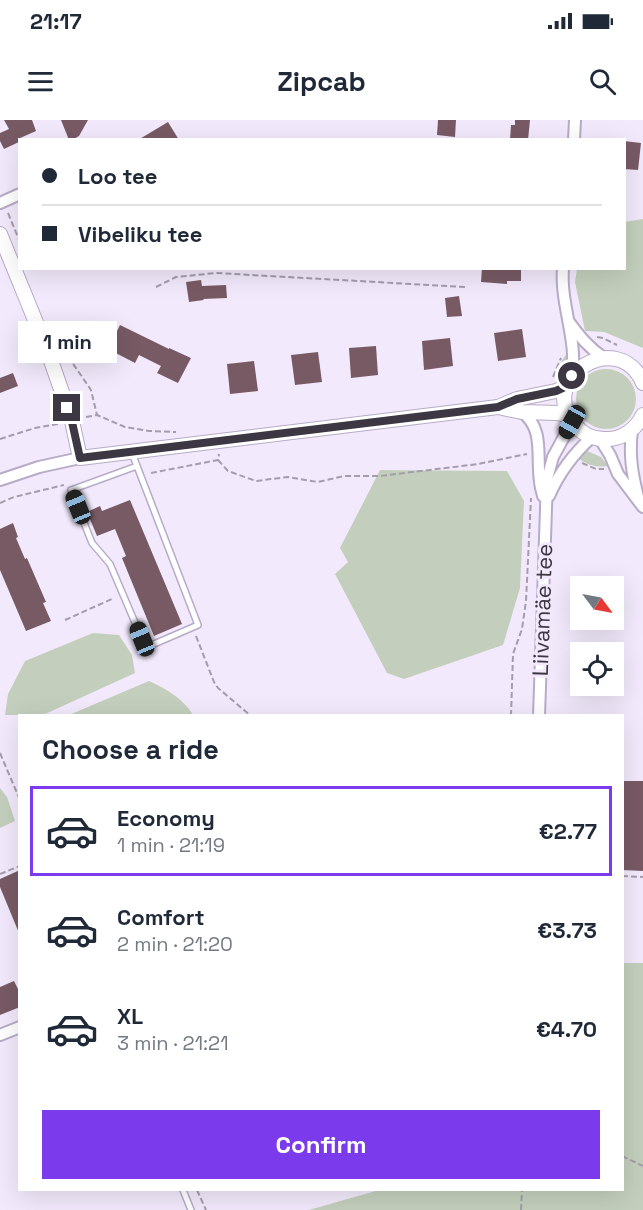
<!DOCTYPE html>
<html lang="en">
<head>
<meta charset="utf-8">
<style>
  :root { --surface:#fff; --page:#f2f2f3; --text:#1f2937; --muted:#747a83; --line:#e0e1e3; --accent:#7c3aed }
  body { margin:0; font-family:"Space Grotesk",sans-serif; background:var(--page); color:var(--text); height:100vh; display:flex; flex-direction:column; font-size:22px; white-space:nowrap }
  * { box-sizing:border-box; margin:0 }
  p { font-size:20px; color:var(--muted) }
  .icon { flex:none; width:33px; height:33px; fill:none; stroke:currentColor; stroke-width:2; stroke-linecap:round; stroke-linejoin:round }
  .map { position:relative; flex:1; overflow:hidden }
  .drawer { position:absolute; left:18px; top:594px; width:606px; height:477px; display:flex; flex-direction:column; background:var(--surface); border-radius:0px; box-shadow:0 6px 24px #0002 }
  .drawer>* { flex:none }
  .top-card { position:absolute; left:18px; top:18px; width:608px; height:132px; border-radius:0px; box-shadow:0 6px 24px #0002; display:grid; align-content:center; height:132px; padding:0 24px; background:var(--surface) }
  .needle { width:39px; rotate:122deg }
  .buttons { position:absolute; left:570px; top:456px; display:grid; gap:12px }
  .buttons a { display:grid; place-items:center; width:54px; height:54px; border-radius:0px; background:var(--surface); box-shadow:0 6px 24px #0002; font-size:30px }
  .end { position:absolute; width:27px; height:27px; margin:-14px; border:8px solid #3c3742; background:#fff; box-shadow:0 0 0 3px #fff }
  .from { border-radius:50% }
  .bubble { position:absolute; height:42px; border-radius:0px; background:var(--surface); box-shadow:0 6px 24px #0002; font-size:20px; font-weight:800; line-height:42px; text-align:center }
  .car { position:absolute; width:18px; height:36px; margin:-18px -9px; border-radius:8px; box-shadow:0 0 4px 2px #0007; background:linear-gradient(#222 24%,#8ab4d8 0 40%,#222 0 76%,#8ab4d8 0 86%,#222 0) }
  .top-card b { display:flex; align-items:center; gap:21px; height:57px; font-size:22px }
  .top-card b+b { border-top:2px solid var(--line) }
  .top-card i { width:15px; height:15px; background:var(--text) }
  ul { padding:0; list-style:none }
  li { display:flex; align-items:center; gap:18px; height:90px; margin:0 12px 9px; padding:0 12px; border:3px solid transparent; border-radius:0px }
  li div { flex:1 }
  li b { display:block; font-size:22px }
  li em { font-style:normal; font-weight:800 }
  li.active { border-color:var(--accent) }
  li>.icon { width:54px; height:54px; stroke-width:1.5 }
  h2 { padding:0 24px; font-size:27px; line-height:72px }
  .button { display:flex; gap:12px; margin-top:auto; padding:12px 24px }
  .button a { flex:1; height:69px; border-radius:0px; background:var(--accent); color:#fff; font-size:24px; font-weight:800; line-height:69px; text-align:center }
  .status { display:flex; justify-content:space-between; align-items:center; height:42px; padding:0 30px; background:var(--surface); direction:ltr }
  .status svg { height:16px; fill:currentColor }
  header { display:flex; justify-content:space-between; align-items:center; height:78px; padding:0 24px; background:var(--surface); font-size:27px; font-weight:800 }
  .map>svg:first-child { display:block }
  .green { fill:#c3cfbc }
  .building { fill:#785a65 }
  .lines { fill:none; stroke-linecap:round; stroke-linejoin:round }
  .service-casing { stroke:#b8abc7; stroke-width:8 }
  .minor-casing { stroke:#b8abc7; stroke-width:14 }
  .tertiary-casing { stroke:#b8abc7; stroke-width:16 }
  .path { stroke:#a49dac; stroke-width:2; stroke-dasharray:6 3; stroke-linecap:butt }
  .service { stroke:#fff; stroke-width:5 }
  .minor { stroke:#fff; stroke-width:10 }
  .tertiary { stroke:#fff; stroke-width:14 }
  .route { stroke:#3c3742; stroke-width:8 }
  .labels { text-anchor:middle; stroke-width:6; stroke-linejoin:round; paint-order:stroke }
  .street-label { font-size:22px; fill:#3c3742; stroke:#f2eafc }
</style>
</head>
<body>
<div class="status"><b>21:17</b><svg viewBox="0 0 49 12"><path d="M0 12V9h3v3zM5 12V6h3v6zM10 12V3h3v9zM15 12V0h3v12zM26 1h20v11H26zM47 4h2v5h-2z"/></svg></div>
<header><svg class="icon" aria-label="menu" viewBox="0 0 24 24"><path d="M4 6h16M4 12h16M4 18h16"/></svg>Zipcab<svg class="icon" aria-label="search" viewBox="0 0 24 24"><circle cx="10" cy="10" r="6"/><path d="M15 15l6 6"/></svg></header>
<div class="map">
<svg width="643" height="1090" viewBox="0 0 643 1090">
  <rect width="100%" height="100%" fill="#f2eafc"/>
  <g class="green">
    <polygon points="643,99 643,228 604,212 585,211 575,162 577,149 624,148 624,102"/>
    <path d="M 567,233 C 569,245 567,253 559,262 L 556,257 L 561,242 Z"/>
    <circle cx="606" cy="279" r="30"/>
    <path d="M 587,331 L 601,337 L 608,346 C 597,348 587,345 578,338 Z"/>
    <polygon points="380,350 507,351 524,381 520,468 503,525 404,559 387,553 335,454 348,442 340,428"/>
    <polygon points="93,513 119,515 132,535 135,553 43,595 5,595 8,574 25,541"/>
    <path d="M 149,561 C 166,569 183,578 193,595 L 69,595 Z"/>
    <polygon points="0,668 7,677 15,701 0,708"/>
    <polygon points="623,843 643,843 643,1090 309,1090 379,1070 622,1070"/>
  </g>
  <g class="building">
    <polygon points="4,0 32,0 36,11 18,19 19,22 4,29 0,21 0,13 9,9"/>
    <polygon points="61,0 88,0 79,16 72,20 69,20"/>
    <polygon points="438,0 456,0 455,17 437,15"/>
    <polygon points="515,0 530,0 528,20 510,20 511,5 515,5"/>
    <polygon points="168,2 179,20 138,20"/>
    <polygon points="624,21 641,23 638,50 624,49"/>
    <polygon points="482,148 521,148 521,161 507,161 507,164 481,162"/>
    <polygon points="201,160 202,166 226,165 227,178 203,179 204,180 189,182 186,162"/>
    <polygon points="459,176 462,196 447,197 445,178"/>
    <polygon points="120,205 169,229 169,228 191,238 178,263 157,253 161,246 139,235 135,243 108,229"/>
    <polygon points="522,209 526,237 498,241 494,213"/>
    <polygon points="450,218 453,246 424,250 422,221"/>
    <polygon points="376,226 378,255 351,258 349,228"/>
    <polygon points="318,232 322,262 295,265 291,235"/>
    <polygon points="254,241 258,271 230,274 227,244"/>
    <polygon points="13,253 18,266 0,273 0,258"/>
    <polygon points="130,380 182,504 154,516 122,438 126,436 115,409 97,416 87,392 100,386 102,391"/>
    <polygon points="13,403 18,417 16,418 25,439 27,438 46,482 43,483 51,501 26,511 0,450 0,409"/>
    <polygon points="622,661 643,661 643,751 622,750"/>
    <polygon points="20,750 20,813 19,813 0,767 0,759"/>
    <polygon points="14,861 20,873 20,887 0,895 0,867"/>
  </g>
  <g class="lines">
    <defs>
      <g id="service">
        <polyline points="132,333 198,505 154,524 146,524 142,519 110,444 92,423 71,370 137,346"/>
        <polyline points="183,1070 191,1090"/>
      </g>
      <g id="minor">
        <polyline points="574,20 575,0"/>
        <polyline points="0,83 20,74"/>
        <path d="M 563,148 C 560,185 578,220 572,257"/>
        <path d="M 569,202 C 580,217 589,228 604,238"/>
        <path d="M 522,292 C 545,309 536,337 540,361 C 540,366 542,371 543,376"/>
        <path d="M 632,310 C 629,335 632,353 638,377"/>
        <polyline points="600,319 610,335 618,354 643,387"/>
        <polyline points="0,360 39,347 80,338"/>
        <path d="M 549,376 C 559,353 573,334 592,317"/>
        <polyline points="539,596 547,359 553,337 572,302"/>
        <polyline points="0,915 20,907"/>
      </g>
      <g id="tertiary">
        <polyline points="0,114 48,232 72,301 80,338 498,287 517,279 556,271 567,266"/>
        <path d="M 643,263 C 619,207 536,257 574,304 C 582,314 594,320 607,319 C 623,319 636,309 643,295"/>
        <polyline points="498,287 522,292 557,293 569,295"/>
      </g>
    </defs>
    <use href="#service" class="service-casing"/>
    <use href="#minor" class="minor-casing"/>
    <use href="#tertiary" class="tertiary-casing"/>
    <g class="path">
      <polyline points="8,93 20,122"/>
      <polyline points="156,167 176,157 216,153 465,167"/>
      <polyline points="597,217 603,218 617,225"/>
      <polyline points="63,229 91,270 97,295"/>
      <polyline points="553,257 561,238"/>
      <polyline points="86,297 97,295 125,307 149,311 176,312"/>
      <polyline points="0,319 35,308 58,304"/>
      <polyline points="218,340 228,351 256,361 288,357 318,362 344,356 380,356 478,344 527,334"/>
      <polyline points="582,343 596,349 604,349"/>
      <polyline points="151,353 218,340 219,334"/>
      <polyline points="0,383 14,377 64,365"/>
      <polyline points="65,500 114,478"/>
      <polyline points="196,516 214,562 218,568 251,596"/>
      <polyline points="511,596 513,534 522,509 526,481 531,378"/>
      <polyline points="0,633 20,680"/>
      <polyline points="0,754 20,746"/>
      <polyline points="622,756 643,757"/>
      <polyline points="622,1036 643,1046"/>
      <polyline points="197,1070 206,1090"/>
      <polyline points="521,1090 522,1070"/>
    </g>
    <use href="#service" class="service"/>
    <use href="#minor" class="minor"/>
    <use href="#tertiary" class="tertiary"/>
  </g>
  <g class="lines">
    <polyline class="route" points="67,288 72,302 80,338 498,287 517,279 556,271 567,266 572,256"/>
  </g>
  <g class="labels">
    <g class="street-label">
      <text transform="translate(542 490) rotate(-88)" y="8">Liivamäe tee</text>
    </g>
  </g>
</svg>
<div class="buttons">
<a><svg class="needle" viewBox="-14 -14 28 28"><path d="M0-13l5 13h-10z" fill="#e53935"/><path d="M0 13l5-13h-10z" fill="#747a83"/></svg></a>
<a><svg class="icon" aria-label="locate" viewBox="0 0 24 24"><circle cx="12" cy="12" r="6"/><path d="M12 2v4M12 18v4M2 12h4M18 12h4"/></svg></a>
</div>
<i class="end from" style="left:572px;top:256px"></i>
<i class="end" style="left:67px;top:288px"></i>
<div class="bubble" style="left:18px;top:201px;width:99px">1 min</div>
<i class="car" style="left:572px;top:302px;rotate:209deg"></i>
<i class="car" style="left:78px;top:387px;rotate:338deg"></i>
<i class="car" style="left:142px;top:519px;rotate:338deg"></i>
<div class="top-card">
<b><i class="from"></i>Loo tee</b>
<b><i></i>Vibeliku tee</b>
</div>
<section class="drawer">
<h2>Choose a ride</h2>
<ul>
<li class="active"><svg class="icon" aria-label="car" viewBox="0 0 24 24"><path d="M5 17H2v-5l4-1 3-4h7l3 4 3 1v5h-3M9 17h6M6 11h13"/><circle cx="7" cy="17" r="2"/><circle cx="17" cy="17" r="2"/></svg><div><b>Economy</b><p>1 min · 21:19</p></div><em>€2.77</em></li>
<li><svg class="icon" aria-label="car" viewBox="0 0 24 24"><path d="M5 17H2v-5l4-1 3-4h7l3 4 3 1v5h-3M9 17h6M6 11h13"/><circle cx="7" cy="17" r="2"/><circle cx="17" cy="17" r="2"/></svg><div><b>Comfort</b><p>2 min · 21:20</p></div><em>€3.73</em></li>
<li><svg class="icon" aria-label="car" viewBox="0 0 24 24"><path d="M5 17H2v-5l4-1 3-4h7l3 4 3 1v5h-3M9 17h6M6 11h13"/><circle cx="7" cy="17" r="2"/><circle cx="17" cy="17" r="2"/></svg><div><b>XL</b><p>3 min · 21:21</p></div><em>€4.70</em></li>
</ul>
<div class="button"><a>Confirm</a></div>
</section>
</div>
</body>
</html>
